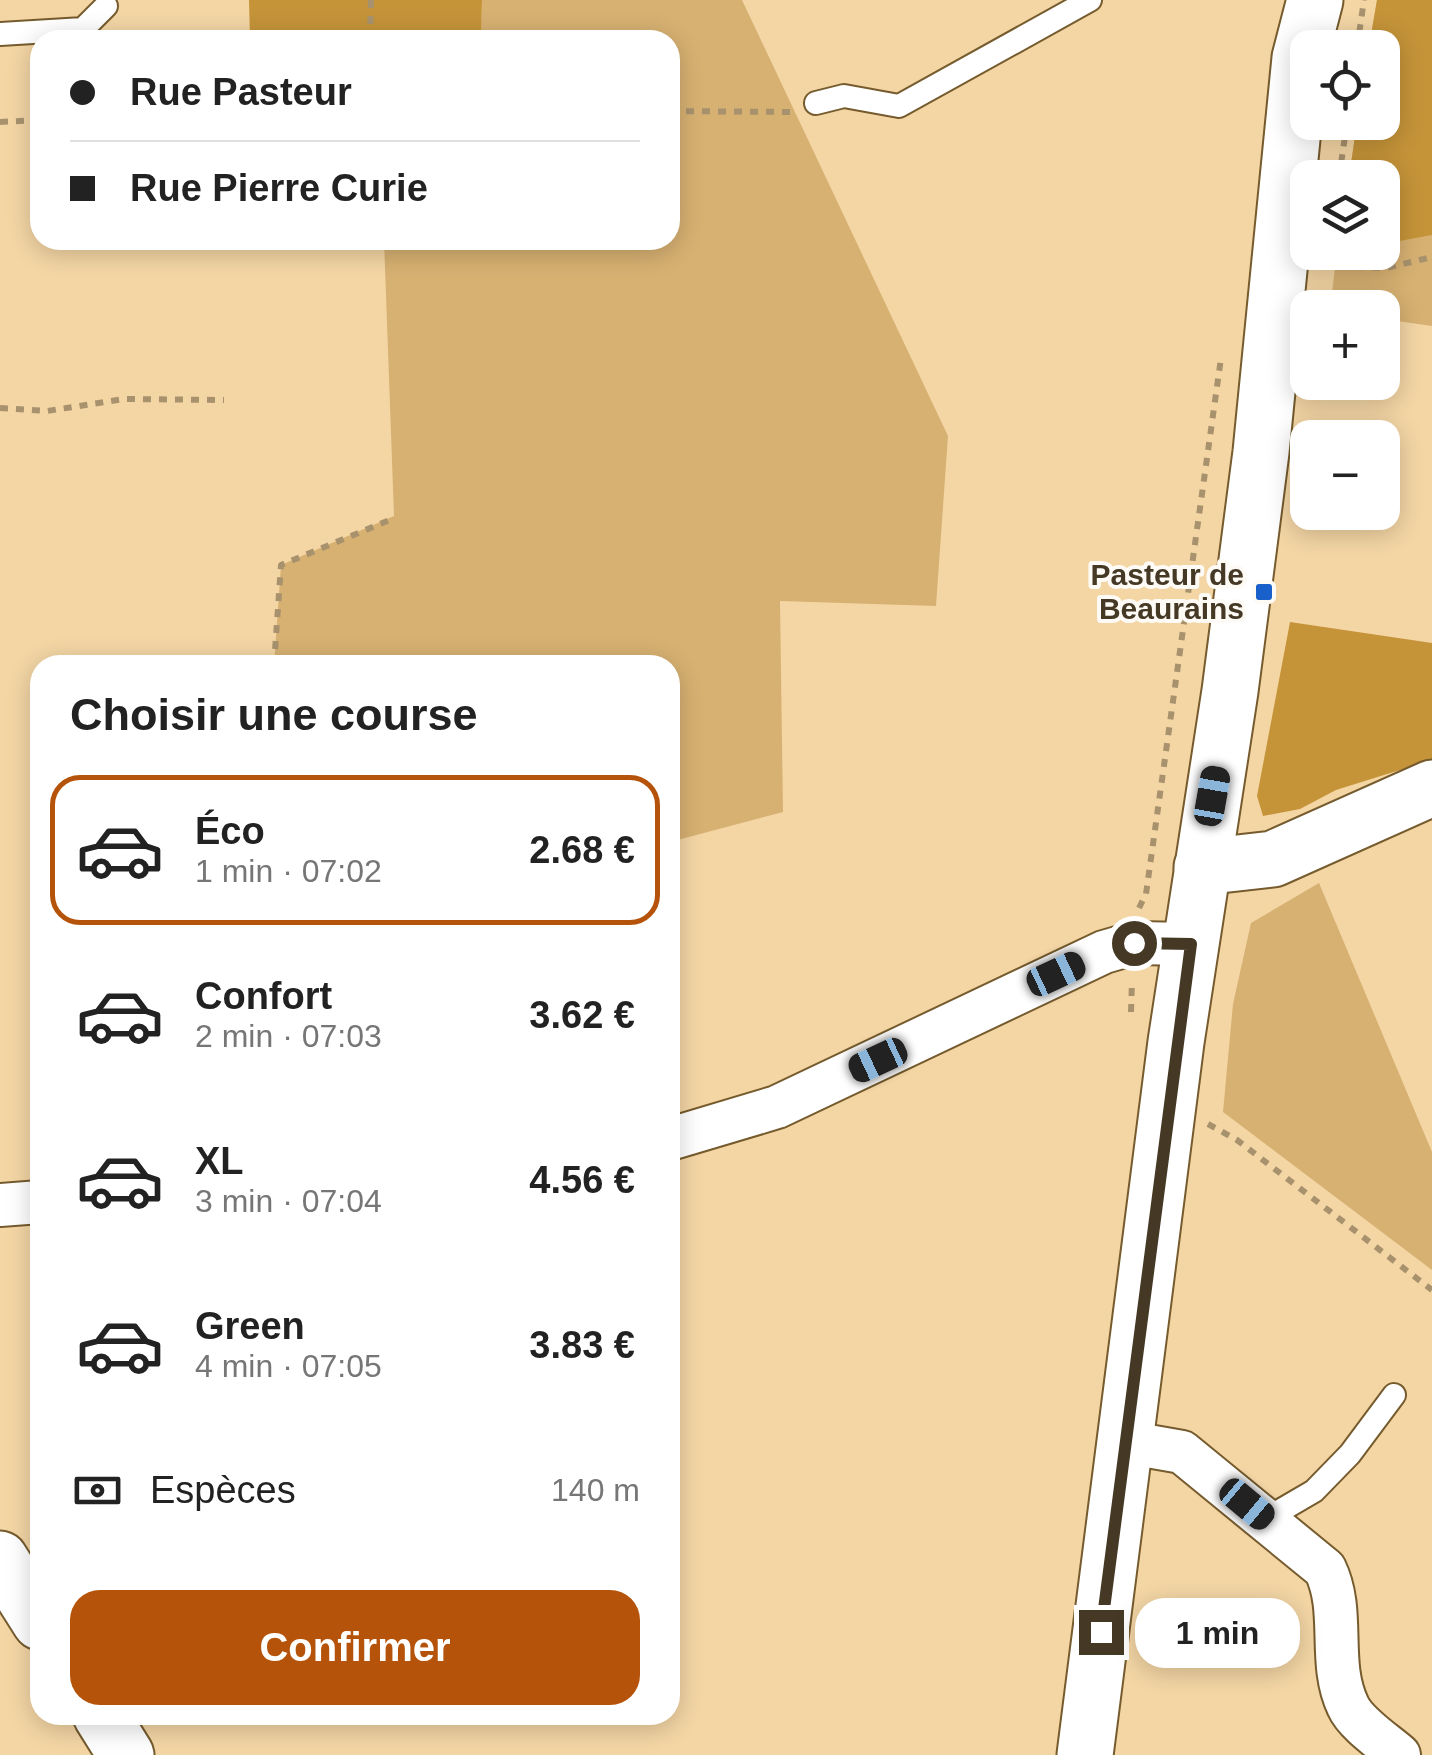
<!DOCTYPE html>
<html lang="fr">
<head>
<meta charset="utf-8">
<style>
  :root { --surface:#fff; --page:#f6f6f6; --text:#222; --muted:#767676; --line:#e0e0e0; --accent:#b45309 }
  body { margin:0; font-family:Arial,sans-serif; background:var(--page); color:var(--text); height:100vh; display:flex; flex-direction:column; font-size:38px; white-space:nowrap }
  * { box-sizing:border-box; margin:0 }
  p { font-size:32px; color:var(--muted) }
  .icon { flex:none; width:55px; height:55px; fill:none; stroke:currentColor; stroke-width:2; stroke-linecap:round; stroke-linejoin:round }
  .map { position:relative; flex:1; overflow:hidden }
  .side { position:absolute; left:30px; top:655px; width:650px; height:1070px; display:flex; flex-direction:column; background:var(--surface); border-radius:30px; box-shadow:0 5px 25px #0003 }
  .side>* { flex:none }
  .banner { position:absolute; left:30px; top:30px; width:650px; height:220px; border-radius:30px; box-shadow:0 5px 25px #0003; display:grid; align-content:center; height:220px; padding:0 40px; background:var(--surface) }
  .controls { position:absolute; left:1290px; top:30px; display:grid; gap:20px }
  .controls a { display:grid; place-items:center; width:110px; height:110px; border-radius:20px; background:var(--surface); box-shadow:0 5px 25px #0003; font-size:50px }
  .end { position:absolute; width:45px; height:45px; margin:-22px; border:12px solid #453925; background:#fff; box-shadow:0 0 0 5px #fff }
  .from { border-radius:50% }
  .bubble { position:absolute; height:70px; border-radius:30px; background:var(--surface); box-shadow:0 5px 25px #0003; font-size:32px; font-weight:700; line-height:70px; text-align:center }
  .car { position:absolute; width:30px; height:60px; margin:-30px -15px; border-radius:12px; box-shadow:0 0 8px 2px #0007; background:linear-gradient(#222 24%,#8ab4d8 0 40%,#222 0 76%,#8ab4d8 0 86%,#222 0) }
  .banner b { display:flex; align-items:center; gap:35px; height:95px; font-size:38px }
  .banner b+b { border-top:2px solid var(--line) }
  .banner i { width:25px; height:25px; background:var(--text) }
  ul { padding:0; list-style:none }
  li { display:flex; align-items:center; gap:30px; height:150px; margin:0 20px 15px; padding:0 20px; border:5px solid transparent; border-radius:30px }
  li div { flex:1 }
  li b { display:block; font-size:38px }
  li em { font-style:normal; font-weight:700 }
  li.selected { border-color:var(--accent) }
  li>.icon { width:90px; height:90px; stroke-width:1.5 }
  h2 { padding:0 40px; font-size:45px; line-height:120px }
  .pay { display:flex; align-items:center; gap:25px; height:110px; padding:0 40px; font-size:38px }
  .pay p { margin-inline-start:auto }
  .cta { display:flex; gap:20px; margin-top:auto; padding:20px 40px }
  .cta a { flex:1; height:115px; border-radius:30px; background:var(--accent); color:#fff; font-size:40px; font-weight:700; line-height:115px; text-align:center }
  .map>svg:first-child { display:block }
  .green { fill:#d7b172 }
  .forest { fill:#c59439 }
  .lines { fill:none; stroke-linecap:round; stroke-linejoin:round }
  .service-casing { stroke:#755b2d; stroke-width:26 }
  .minor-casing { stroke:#755b2d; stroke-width:46 }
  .tertiary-casing { stroke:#755b2d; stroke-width:59 }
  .secondary-casing { stroke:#755b2d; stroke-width:59 }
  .path { stroke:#a8926e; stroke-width:6; stroke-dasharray:8 8; stroke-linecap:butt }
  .service { stroke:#fff; stroke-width:22 }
  .minor { stroke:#fff; stroke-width:42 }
  .tertiary { stroke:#fff; stroke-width:55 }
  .secondary { stroke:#fff; stroke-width:55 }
  .route { stroke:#453925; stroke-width:12 }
  .poi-dot { fill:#1960cb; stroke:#fefbf6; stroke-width:4 }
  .labels { text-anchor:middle; stroke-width:8; stroke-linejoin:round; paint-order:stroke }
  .poi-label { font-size:30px; font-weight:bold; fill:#453925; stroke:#fefbf6; text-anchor:end }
</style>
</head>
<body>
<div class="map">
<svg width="1432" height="1755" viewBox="0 0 1432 1755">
  <rect width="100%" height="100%" fill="#f4d6a5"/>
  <g class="green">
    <polygon points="482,0 742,0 948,436 936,606 780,601 783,812 670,842 670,665 274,665 281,565 394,516 384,240 670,240 670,40 481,40"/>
    <polygon points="1377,0 1432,0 1432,326 1383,319 1382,308 1330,308 1337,253 1382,252 1382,178 1349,177 1357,123 1382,122 1382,48 1369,47"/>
    <polygon points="1319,883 1432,1152 1432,1270 1223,1112 1233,1004 1251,923"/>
  </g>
  <g class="forest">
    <polygon points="249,0 482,0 481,40 250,40"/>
    <polygon points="1377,0 1432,0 1432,235 1383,244 1382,178 1349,177 1357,123 1382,122 1382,48 1369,47"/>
    <polygon points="1290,622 1432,643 1432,760 1336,790 1300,809 1263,816 1257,796"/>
  </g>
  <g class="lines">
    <defs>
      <g id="service">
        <polyline points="0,34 83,29 106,6"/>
        <polyline points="816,103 844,96 899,106 1090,0"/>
        <polyline points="1266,1519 1314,1491 1350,1454 1394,1395"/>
      </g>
      <g id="minor">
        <polyline points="670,1139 777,1107 1104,952 1135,943 1191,944"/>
        <polyline points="0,1205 40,1202"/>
        <path d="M 1125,1442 L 1182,1452 L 1325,1569 C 1346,1612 1327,1662 1348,1706 C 1356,1724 1384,1742 1399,1755"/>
      </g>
      <polyline id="tertiary" points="1202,867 1273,859 1432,788"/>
      <g id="secondary">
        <polyline points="0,1559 40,1622"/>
        <polyline points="101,1715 126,1755"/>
        <polyline points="1085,1755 1176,1042 1230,691 1261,452 1300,58 1315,0"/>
      </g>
    </defs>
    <use href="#service" class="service-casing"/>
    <use href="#minor" class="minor-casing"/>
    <use href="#tertiary" class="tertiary-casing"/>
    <use href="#secondary" class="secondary-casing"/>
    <g class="path">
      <polyline points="370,40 371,0"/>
      <polyline points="1357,48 1364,0"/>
      <polyline points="670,111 794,112"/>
      <polyline points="0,122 40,120"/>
      <polyline points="1339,178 1347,122"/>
      <polyline points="1324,266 1386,268 1432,257"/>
      <polyline points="0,408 47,411 124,399 224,400"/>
      <polyline points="274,665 281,565 392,519"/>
      <polyline points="1139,908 1146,894 1221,358"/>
      <polyline points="1131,1012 1132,980"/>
      <polyline points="1208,1124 1237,1140 1432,1290"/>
    </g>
    <use href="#service" class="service"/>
    <use href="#minor" class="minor"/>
    <use href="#tertiary" class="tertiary"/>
    <use href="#secondary" class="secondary"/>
  </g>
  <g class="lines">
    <polyline class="route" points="1101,1632 1191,944 1134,943"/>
  </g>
  <rect class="poi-dot" x="1254" y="582" width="20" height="20" rx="5"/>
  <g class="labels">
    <g class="poi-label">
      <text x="1244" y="585">Pasteur de<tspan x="1244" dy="34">Beaurains</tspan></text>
    </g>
  </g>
</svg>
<div class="controls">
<a><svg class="icon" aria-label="locate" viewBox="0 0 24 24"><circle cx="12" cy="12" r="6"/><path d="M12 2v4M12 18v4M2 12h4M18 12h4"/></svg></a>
<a><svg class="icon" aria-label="layers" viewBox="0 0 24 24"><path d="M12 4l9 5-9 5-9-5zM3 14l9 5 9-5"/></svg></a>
<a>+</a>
<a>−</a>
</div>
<i class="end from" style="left:1134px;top:943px"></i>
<i class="end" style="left:1101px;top:1632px"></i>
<div class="bubble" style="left:1135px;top:1598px;width:165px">1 min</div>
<i class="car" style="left:1212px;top:796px;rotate:10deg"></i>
<i class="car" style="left:1056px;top:974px;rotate:65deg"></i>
<i class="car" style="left:878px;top:1060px;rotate:245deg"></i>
<i class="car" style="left:1247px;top:1504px;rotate:130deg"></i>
<div class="banner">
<b><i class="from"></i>Rue Pasteur</b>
<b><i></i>Rue Pierre Curie</b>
</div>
<section class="side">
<h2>Choisir une course</h2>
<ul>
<li class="selected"><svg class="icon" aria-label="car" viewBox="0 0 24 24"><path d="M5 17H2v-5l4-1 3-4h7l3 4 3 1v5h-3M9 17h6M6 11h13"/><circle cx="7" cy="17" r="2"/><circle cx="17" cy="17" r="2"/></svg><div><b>Éco</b><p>1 min · 07:02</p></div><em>2.68 €</em></li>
<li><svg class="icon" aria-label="car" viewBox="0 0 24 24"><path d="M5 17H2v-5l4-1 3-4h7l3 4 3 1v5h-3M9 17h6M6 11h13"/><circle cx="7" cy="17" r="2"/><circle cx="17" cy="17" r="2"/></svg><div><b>Confort</b><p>2 min · 07:03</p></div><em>3.62 €</em></li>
<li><svg class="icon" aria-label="car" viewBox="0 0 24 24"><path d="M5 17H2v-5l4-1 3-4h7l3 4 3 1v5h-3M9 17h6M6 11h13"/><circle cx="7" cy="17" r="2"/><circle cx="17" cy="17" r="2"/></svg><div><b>XL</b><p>3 min · 07:04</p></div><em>4.56 €</em></li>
<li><svg class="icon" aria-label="car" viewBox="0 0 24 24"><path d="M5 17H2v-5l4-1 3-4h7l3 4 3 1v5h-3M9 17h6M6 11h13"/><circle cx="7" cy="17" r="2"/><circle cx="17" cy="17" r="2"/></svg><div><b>Green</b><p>4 min · 07:05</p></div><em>3.83 €</em></li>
</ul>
<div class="pay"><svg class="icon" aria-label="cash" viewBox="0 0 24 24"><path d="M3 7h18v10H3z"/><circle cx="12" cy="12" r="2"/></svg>Espèces<p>140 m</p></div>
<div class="cta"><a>Confirmer</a></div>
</section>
</div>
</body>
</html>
